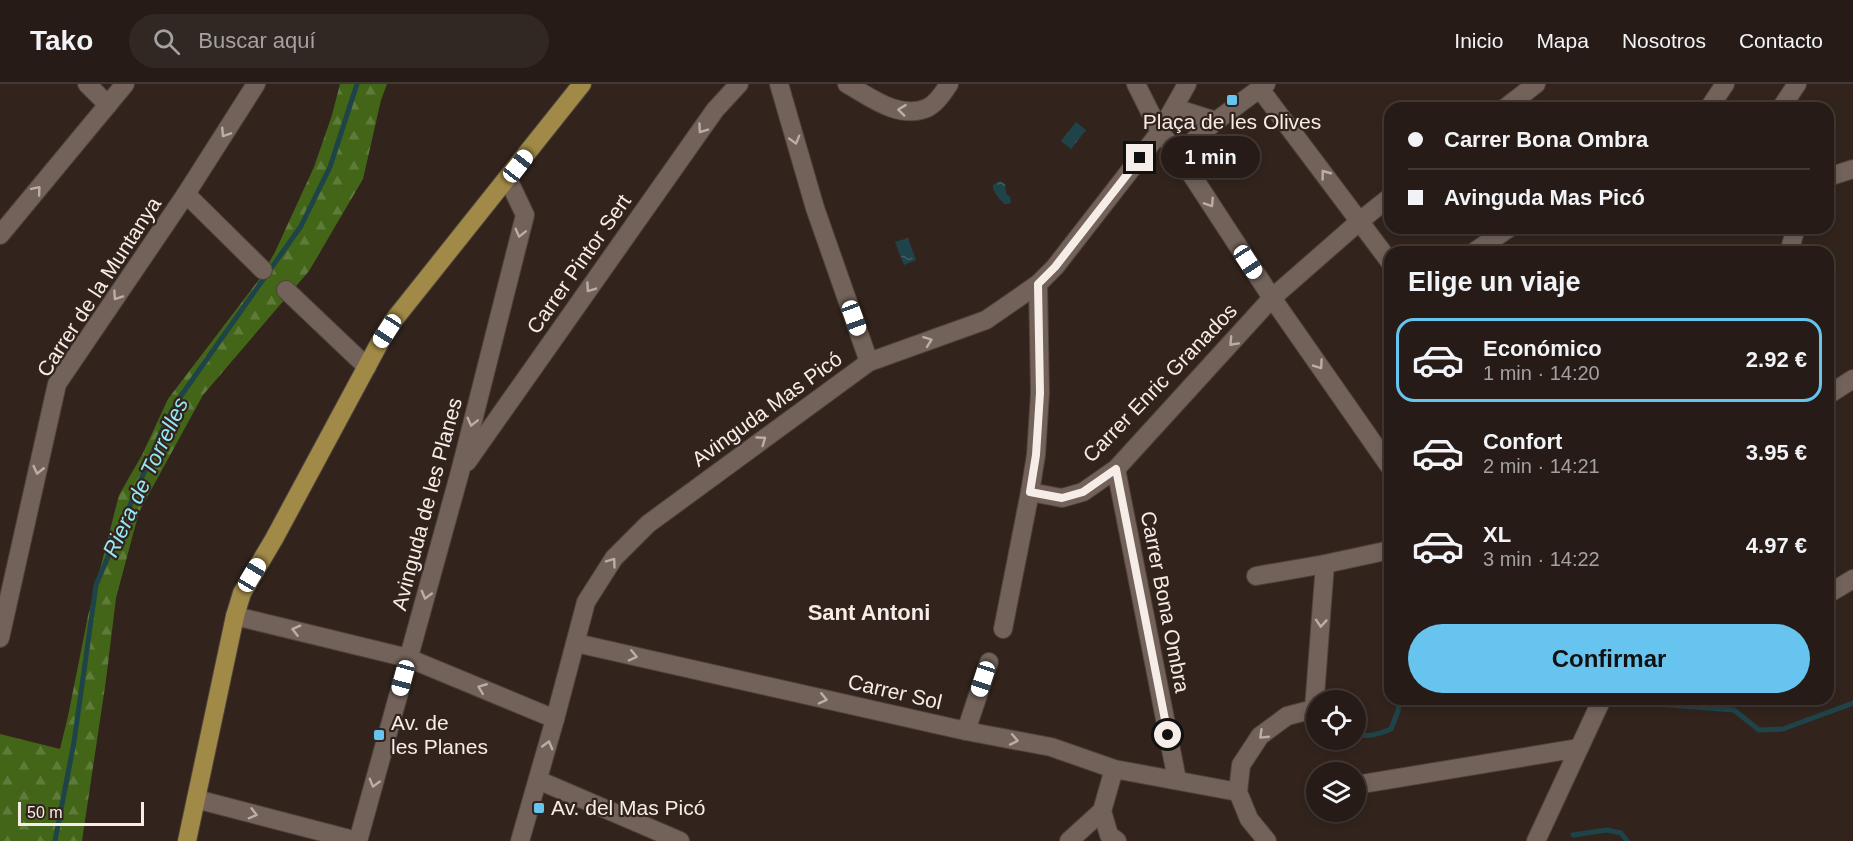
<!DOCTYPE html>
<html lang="es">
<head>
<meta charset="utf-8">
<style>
  :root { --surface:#261b16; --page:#322823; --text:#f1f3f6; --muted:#a4a1a1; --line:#423935; --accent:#66c4ef }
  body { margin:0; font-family:Arial,sans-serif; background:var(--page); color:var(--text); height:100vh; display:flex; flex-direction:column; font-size:22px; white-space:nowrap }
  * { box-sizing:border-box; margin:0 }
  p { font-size:20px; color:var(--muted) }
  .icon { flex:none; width:33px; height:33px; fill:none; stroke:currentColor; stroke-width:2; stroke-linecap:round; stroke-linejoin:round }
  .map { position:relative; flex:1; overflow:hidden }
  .panel { position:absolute; left:1384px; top:162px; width:450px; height:459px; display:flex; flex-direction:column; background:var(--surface); border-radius:18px; box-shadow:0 3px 9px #0003,0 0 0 2px var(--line) }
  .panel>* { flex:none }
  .banner { position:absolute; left:1384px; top:18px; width:450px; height:132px; border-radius:18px; box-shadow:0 3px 9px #0003,0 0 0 2px var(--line); display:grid; align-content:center; height:132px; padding:0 24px; background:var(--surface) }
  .buttons { position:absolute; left:1306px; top:606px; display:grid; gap:12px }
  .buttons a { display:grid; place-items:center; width:60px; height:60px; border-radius:50%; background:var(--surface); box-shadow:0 3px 9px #0003,0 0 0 2px var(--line); font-size:30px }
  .scale { position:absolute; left:18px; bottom:15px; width:126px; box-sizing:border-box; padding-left:6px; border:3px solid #f6ece8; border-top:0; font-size:16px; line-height:21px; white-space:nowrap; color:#f6ece8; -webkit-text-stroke:4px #32241d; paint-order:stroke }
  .end { position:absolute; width:27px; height:27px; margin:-14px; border:8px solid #f6ece8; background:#111; box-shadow:0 0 0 3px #111 }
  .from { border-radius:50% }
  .bubble { position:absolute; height:42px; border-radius:21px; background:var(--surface); box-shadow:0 3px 9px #0003,0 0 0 2px var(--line); font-size:20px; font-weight:600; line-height:42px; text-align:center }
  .car { position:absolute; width:18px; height:36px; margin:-18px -9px; border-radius:8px; box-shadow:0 0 4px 2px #0007; background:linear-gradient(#fff 24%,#345 0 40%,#fff 0 76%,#345 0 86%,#fff 0) }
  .banner b { display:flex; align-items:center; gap:21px; height:57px; font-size:22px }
  .banner b+b { border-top:2px solid var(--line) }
  .banner i { width:15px; height:15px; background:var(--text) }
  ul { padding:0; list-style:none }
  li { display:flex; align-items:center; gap:18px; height:84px; margin:0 12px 9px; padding:0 12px; border:3px solid transparent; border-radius:18px }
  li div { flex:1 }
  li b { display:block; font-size:22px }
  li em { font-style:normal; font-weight:600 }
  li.selected { border-color:var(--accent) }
  li>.icon { width:54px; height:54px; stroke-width:1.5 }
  h2 { padding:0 24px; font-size:27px; line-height:72px }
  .cta { display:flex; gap:12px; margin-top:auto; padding:12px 24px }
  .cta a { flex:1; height:69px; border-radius:36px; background:var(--accent); color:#111; font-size:24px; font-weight:600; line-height:69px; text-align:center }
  header { display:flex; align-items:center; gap:36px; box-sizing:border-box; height:84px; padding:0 30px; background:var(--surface); border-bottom:2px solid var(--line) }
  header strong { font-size:28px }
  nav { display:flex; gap:33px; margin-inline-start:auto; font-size:21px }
  .search { width:420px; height:54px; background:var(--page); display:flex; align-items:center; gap:15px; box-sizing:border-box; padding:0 21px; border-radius:33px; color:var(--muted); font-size:22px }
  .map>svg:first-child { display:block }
  .forest { fill:url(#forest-firs) }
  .water { fill:url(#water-ripples) }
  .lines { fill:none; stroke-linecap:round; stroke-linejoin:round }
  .stream { stroke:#1e444a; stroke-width:5 }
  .minor-casing { stroke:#4e433d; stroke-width:20 }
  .major-casing { stroke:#4e433d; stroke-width:20 }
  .minor { stroke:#72625a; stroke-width:18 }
  .major { stroke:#a18a47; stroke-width:18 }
  .oneway { stroke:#bbaea8 }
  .route { stroke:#f6ece8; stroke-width:8 }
  .poi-dot { fill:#66c4ef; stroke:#32241d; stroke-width:2 }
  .labels { text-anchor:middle; stroke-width:4.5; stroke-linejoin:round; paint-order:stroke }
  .poi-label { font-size:21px; fill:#f6ece8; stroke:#32241d; text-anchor:start }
  .street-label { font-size:21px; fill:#f6ece8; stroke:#32241d }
  .water-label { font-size:22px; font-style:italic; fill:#93e8f6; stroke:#32241d }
  .neighbourhood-label { font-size:22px; font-weight:bold; fill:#f6ece8; stroke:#32241d }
</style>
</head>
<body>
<header>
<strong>Tako</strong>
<div class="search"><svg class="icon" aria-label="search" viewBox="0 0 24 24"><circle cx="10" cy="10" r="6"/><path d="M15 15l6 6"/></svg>Buscar aquí</div>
<nav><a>Inicio</a><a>Mapa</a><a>Nosotros</a><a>Contacto</a></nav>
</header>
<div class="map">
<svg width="1853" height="757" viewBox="0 0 1853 757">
  <defs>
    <pattern id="forest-firs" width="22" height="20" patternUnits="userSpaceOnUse" patternTransform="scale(1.5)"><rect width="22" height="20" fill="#436518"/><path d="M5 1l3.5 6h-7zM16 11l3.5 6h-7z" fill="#5f7b3a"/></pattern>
    <pattern id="water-ripples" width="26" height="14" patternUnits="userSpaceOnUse" patternTransform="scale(1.5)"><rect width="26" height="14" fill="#1e444a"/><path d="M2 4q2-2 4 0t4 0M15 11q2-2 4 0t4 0" fill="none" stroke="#3f5f64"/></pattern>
  </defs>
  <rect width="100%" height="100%" fill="#32241d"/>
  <polygon class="forest" points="340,0 387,0 381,16 363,95 309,187 203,311 139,428 116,514 106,596 82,757 0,757 0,650 60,665 68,632 88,532 119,411 142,371 168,315 261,193 275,168 314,83 332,31"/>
  <g class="water">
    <polygon points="1076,38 1086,46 1071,65 1061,57"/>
    <polygon points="1000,97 1005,100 1006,109 1010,113 1011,118 1009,120 1004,120 997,112 993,105 993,101"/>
    <polygon points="908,154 916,176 904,181 895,158"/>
  </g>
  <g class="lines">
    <g class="stream">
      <polyline points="1655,620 1734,626 1759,646 1783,645 1853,619"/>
      <path d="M 1356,650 C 1368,654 1380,650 1391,645 L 1398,627 L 1400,615"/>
      <polyline points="1573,751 1607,746 1621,749 1627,757"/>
      <polyline points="55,757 74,658 96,501 163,344 178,316 301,142 330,83 357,0"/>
    </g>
    <defs>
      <g id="minor">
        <polyline points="87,0 108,21"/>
        <polyline points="779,0 815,124 869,278"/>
        <path d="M 847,0 C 870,13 899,36 927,24 C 936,20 944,8 949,0"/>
        <polyline points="1136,0 1160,48 1178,70 1272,214 1390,383"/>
        <polyline points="1260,5 1390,178"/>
        <polyline points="1175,24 1216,37"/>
        <polyline points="1505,24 1536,0"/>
        <polyline points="1709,24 1725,0"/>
        <polyline points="1781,24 1797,0"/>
        <polyline points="1178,70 1216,37 1266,0"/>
        <polyline points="1828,93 1853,85"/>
        <polyline points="186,110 263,186"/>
        <polyline points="0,151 125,0"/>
        <polyline points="1474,168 1509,144"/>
        <polyline points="1789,168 1796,144"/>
        <polyline points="286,206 367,283"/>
        <polyline points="1828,311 1853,295"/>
        <polyline points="467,378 715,26 739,0"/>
        <polyline points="1116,385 1177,696"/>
        <polyline points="1030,408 1062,414 1083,408 1116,385 1272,214 1361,136 1390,113"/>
        <polyline points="1256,492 1325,480 1390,466"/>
        <polyline points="1828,510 1853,495"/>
        <polyline points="235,532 408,574 555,635"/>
        <polyline points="1003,545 1030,408 1036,371 1040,309 1038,200"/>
        <polyline points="0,554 57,300 186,110 256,0"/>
        <polyline points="576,559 966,647 1051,663 1114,685 1238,708"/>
        <polyline points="966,647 989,578"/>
        <polyline points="538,696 680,757"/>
        <polyline points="1356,701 1579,664"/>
        <polyline points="196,715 357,757"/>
        <polyline points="1102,727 1109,751 1117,757"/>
        <polyline points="358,757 460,388 525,131 508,95"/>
        <polyline points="520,757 555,635 586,518 614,474 648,440 869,278 986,236 1038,200 1055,183 1160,48 1187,0"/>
        <polyline points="1069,757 1102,727 1114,685"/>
        <polyline points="1267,757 1249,735 1238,708 1241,681 1260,652 1287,632 1314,625 1325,480"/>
        <polyline points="1536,757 1602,615"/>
      </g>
      <polyline id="major" points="187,757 235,532 242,509 274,455 380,258 393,237 582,0"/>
    </defs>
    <use href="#minor" class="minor-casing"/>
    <use href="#major" class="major-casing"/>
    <use href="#minor" class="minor"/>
    <use href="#major" class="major"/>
  </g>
  <defs><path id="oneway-chevron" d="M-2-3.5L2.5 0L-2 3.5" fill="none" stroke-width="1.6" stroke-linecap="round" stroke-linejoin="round" transform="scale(1.5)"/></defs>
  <g class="oneway">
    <use href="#oneway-chevron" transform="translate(902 26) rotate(-173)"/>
    <use href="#oneway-chevron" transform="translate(702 45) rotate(125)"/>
    <use href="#oneway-chevron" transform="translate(225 49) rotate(123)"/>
    <use href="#oneway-chevron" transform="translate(795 56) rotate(74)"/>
    <use href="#oneway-chevron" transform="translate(1325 90) rotate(-127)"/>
    <use href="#oneway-chevron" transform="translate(37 106) rotate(-50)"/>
    <use href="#oneway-chevron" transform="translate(1210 119) rotate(57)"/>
    <use href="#oneway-chevron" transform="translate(520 149) rotate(104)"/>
    <use href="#oneway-chevron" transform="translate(590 204) rotate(125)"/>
    <use href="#oneway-chevron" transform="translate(117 212) rotate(124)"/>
    <use href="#oneway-chevron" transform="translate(928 257) rotate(-20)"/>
    <use href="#oneway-chevron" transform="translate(1233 258) rotate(133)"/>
    <use href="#oneway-chevron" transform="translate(1319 281) rotate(55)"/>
    <use href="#oneway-chevron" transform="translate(472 338) rotate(104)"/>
    <use href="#oneway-chevron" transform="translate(762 356) rotate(-36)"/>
    <use href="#oneway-chevron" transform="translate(38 386) rotate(103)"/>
    <use href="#oneway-chevron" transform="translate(612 478) rotate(-54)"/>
    <use href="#oneway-chevron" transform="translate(426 511) rotate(105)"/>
    <use href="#oneway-chevron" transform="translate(1321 539) rotate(94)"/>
    <use href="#oneway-chevron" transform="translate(296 546) rotate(-166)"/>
    <use href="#oneway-chevron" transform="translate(633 572) rotate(13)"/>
    <use href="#oneway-chevron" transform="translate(482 604) rotate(-158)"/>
    <use href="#oneway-chevron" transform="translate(823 615) rotate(13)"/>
    <use href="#oneway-chevron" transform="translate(1263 651) rotate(136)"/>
    <use href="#oneway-chevron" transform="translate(1014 656) rotate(11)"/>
    <use href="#oneway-chevron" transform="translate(548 661) rotate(-75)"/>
    <use href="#oneway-chevron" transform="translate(374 699) rotate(105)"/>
    <use href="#oneway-chevron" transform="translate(253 730) rotate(15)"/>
  </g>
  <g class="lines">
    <polyline class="route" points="1140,74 1055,183 1038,200 1040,309 1036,371 1030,408 1062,414 1083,408 1116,385 1168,651"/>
  </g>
  <g class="poi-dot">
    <rect x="1226" y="10" width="12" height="12" rx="3"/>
    <rect x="373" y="645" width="12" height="12" rx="3"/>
    <rect x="533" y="718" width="12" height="12" rx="3"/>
  </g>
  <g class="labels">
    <g class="poi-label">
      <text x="1232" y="45" text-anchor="middle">Plaça de les Olives</text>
      <text x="391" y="646">Av. de<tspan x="391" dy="24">les Planes</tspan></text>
      <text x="551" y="731">Av. del Mas Picó</text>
    </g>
    <g class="street-label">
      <text transform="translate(579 180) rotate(-55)" y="7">Carrer Pintor Sert</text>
      <text transform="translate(99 203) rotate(-57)" y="7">Carrer de la Muntanya</text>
      <text transform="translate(1160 299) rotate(-46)" y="7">Carrer Enric Granados</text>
      <text transform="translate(767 325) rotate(-36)" y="7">Avinguda Mas Picó</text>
      <text transform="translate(427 420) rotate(-75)" y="7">Avinguda de les Planes</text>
      <text transform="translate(1165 518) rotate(79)" y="7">Carrer Bona Ombra</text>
      <text transform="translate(895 608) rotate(13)" y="7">Carrer Sol</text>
    </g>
    <g class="water-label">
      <text transform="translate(145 393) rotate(-65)" y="8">Riera de Torrelles</text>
    </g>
    <g class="neighbourhood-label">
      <text x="869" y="536">Sant Antoni</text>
    </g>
  </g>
</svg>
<div class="buttons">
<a><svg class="icon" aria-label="locate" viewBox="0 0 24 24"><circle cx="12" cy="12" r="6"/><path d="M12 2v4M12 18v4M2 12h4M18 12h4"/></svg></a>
<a><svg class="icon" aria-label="layers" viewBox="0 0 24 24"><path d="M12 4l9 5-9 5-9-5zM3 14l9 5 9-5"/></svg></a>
</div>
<div class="scale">50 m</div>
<i class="end from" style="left:1168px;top:651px"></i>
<i class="end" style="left:1140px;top:74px"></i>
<div class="bubble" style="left:1161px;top:52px;width:99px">1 min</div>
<i class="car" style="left:518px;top:82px;rotate:38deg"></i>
<i class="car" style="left:1248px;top:178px;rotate:147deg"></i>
<i class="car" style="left:854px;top:234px;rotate:160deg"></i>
<i class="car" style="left:387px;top:247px;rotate:213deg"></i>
<i class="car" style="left:252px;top:491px;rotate:31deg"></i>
<i class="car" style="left:403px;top:594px;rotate:195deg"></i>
<i class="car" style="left:983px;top:595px;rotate:198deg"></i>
<div class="banner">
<b><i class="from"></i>Carrer Bona Ombra</b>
<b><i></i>Avinguda Mas Picó</b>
</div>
<section class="panel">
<h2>Elige un viaje</h2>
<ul>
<li class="selected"><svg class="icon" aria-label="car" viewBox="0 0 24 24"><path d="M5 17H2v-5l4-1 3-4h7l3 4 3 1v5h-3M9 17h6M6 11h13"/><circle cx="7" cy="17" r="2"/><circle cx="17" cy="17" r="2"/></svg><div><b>Económico</b><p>1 min · 14:20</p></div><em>2.92 €</em></li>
<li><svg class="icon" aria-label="car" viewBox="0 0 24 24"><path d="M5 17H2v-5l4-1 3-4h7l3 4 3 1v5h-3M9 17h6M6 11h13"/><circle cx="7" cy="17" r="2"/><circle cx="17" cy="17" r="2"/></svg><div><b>Confort</b><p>2 min · 14:21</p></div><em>3.95 €</em></li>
<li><svg class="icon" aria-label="car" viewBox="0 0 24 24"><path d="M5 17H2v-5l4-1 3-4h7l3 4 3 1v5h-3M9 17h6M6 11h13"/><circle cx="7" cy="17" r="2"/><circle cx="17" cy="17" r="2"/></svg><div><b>XL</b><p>3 min · 14:22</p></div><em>4.97 €</em></li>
</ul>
<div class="cta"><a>Confirmar</a></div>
</section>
</div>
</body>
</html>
